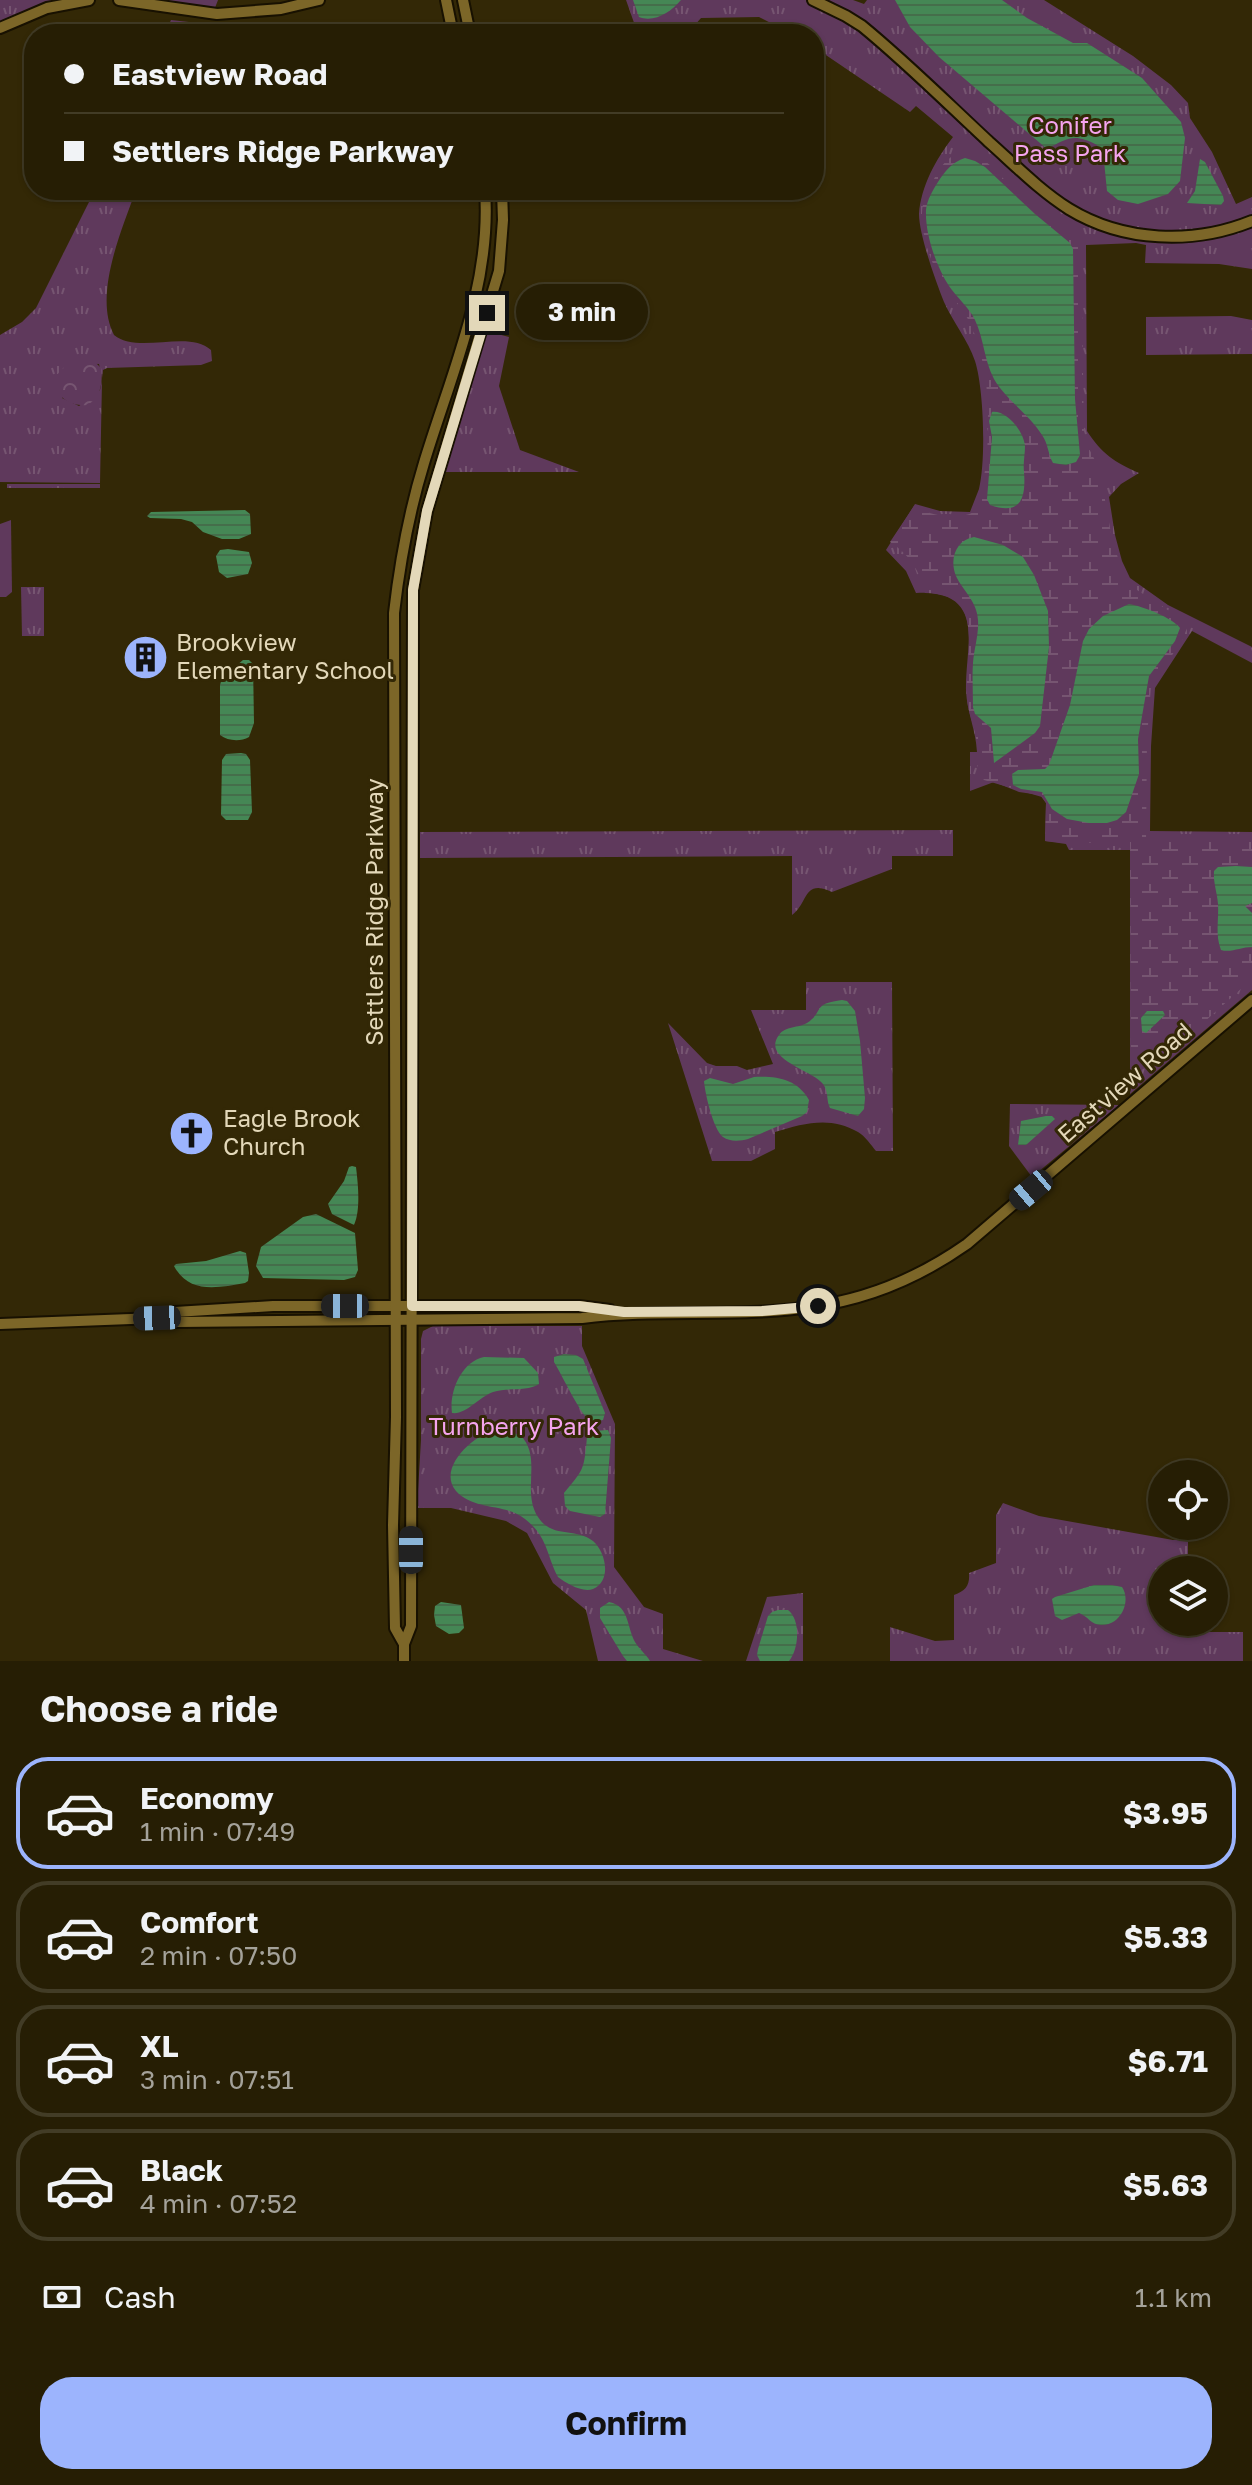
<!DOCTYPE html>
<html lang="en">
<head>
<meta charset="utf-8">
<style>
  :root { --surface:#261e04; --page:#322b13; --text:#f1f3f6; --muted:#a4a29a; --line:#423c26; --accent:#9cb4fd }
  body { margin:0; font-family:"Golos Text",sans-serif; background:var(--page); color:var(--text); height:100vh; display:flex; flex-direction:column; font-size:30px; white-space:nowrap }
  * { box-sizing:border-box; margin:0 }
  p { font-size:26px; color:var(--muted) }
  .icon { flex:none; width:44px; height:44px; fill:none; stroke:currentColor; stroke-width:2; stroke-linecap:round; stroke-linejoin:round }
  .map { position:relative; height:1661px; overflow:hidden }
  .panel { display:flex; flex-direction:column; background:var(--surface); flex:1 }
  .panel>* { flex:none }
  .hud { position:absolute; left:24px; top:24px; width:800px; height:176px; border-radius:32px; box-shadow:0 2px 6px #0004,0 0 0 2px var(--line); display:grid; align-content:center; height:176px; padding:0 40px; background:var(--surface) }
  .buttons { position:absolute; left:1148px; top:1460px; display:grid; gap:16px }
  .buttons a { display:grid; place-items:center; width:80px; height:80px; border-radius:50%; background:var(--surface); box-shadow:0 2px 6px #0004,0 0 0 2px var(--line); font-size:40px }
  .end { position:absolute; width:36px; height:36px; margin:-18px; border:10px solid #e3d8b9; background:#111; box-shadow:0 0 0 4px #111 }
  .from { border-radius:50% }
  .bubble { position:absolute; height:56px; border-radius:28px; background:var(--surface); box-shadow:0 2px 6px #0004,0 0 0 2px var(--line); font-size:26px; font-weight:700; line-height:56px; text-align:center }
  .car { position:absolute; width:24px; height:48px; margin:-24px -12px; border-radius:10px; box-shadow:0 0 6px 2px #0007; background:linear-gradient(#222 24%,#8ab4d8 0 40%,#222 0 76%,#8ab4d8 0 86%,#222 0) }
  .hud b { display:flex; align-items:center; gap:28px; height:76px; font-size:30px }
  .hud b+b { border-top:2px solid var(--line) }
  .hud i { width:20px; height:20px; background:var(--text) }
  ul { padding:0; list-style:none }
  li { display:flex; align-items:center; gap:24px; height:112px; margin:0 16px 12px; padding:0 24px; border:4px solid var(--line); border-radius:32px }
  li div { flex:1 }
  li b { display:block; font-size:30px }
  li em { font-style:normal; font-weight:700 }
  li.current { border-color:var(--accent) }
  li>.icon { width:72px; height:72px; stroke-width:1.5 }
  h2 { padding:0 40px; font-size:36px; line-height:96px }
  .pay { display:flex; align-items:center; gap:20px; height:88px; padding:0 40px; font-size:30px }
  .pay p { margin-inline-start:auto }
  .primary-button { display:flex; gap:16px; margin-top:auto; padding:16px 40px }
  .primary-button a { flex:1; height:92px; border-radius:32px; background:var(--accent); color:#111; font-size:32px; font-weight:700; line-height:92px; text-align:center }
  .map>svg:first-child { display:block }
  .grass { fill:url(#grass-tufts) }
  .forest { fill:url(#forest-crowns) }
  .wetland { fill:url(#wetland-marsh) }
  .pitch { fill:#5f395c }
  .water { fill:url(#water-rules) }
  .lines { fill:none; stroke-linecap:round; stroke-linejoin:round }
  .tertiary-casing { stroke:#181101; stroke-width:14 }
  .tertiary { stroke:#7c6628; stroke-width:10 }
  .route { stroke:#e3d8b9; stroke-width:10 }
  .labels { text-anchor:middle; stroke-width:6; stroke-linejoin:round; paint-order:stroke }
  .park-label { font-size:24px; fill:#f5a4ee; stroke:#332806 }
  .poi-label { font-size:24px; fill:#e3d8b9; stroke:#332806; text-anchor:start }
  .street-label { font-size:24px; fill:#e3d8b9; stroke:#332806 }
</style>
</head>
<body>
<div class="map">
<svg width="1252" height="1661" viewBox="0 0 1252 1661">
  <defs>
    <pattern id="grass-tufts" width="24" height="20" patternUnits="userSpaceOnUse" patternTransform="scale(2)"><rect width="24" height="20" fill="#5f395c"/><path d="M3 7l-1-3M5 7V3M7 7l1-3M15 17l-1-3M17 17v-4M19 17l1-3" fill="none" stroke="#765571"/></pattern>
    <pattern id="forest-crowns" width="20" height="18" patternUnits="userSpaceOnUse" patternTransform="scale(2)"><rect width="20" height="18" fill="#5f395c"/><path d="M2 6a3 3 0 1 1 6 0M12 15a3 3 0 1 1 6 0" fill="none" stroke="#765571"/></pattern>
    <pattern id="wetland-marsh" width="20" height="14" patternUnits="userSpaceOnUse" patternTransform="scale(2)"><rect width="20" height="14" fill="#5f395c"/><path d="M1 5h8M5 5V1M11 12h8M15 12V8" fill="none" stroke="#765571"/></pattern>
    <pattern id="water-rules" width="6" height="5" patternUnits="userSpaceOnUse" patternTransform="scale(2)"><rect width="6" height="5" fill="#458755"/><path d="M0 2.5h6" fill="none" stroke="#456e4b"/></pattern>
  </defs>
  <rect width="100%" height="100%" fill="#332806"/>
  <g class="grass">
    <polygon points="0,0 89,0 79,1 0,28"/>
    <polygon points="119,0 218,0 213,13"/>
    <path d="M 626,0 L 853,0 L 864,4 L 867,0 L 1044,0 L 1133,56 L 1171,85 L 1188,103 L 1190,118 L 1212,152 L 1236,204 L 1252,197 L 1252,269 L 1219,264 L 1145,263 L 1146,245 L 1136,243 L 1086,245 L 1087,431 C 1102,454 1114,462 1139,473 L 1121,484 L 1109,497 L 1115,535 L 1122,561 L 1130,578 L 1168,605 L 1252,647 L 1252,663 L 1192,631 L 1155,688 L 1151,746 L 1150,831 L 1252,832 L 1252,990 L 1130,1094 L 1130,850 L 1069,850 L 1066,844 L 1045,841 L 1046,803 L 1040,795 L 1019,792 L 994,782 L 970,791 L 970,752 L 977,752 C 976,731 967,712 966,691 C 965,644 988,589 916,593 L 906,571 L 886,550 L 915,504 L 940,511 L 970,512 C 973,504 976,497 979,489 C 986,461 984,389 975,361 C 968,340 953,322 944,302 C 936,282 919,235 919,214 C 921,186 936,159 953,137 L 916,106 L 910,112 L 814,47 L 814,34 L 792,34 L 759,17 L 701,18 L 687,34 L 638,34 Z"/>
    <polygon points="171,20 198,23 194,34 165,34"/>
    <path d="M 95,190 L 136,190 C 122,229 93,295 114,335 C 139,355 188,329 211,350 L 212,361 L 201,365 L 107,368 L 103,370 L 102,378 L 99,364 L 79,363 L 62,398 L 79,406 L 100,390 L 102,381 L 100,483 L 0,482 L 0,335 L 22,322 L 36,308 Z"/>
    <polygon points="1231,316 1252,320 1252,354 1146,355 1146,317"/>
    <polygon points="482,330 509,337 499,386 520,450 579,472 439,472"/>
    <rect x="7" y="484" width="93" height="4"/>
    <polygon points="21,587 44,587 44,636 22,636"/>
    <path d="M 953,830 L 953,856 L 892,856 L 892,869 L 832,892 C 803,878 808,904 792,915 L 792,856 L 420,858 L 420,832 Z"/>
    <path d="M 806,982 L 892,982 L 893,1151 L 876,1151 C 871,1145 865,1136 858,1132 C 831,1116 804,1123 775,1132 L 775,1149 L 751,1161 L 712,1161 L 668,1023 L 707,1063 L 716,1066 L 737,1066 L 747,1070 L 773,1064 L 751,1010 L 806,1010 Z"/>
    <polygon points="1010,1104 1119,1105 1032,1177 1009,1146"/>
    <polygon points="433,1326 582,1326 582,1346 615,1424 614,1567 644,1607 663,1614 663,1649 703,1661 598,1661 586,1610 553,1583 527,1533 506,1521 451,1508 417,1508 421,1440 421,1339 423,1331"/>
    <path d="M 1003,1503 L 1039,1516 L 1173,1540 L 1188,1538 L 1188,1570 L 1162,1570 L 1162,1622 L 1188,1622 L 1189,1632 L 1243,1632 L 1243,1661 L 890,1661 L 890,1627 L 935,1641 L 954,1640 L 954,1595 C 966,1591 970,1585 969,1573 L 996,1563 L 996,1515 Z"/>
    <polygon points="803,1593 803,1661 746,1661 767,1597"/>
  </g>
  <path class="forest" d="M 74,363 L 96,363 L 101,368 C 103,382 101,398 87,405 C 57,408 40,374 74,363 Z"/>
  <path class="wetland" d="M 965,151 C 982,154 993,169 1005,180 C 1028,201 1053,225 1081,237 L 1084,439 L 1104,478 L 1105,500 L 1112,539 L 1123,574 L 1134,588 L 1189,624 L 1181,642 L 1151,686 L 1147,738 L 1146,840 L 1252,840 L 1252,979 L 1163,1059 C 1154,1066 1147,1070 1135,1069 L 1131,1059 L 1130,842 L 1066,843 L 1045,841 L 1046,803 L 1042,797 L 984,780 C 973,766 979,754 976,738 C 974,723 967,711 967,696 C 964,655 988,594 925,593 C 920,571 909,554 890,542 L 914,506 C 931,516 960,522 977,510 C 989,468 992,407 983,364 C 980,350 976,336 970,323 C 963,309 951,297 943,283 C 931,264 921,235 922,213 C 922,201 929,189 934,179 C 941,165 950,154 965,151 Z"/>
  <polygon class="pitch" points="11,520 12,592 6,597 0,597 0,524"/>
  <g class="water">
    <path d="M 633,0 L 681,0 C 671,12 654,23 639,17 Z"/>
    <path d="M 895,0 L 1002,0 L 1027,18 L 1073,43 L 1087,43 L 1142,78 L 1181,122 L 1185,138 L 1180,181 L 1168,194 L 1138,204 L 1118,200 L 1107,191 L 1104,161 L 1097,145 C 1074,133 1068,138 1047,149 L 939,57 L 910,27 Z"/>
    <path d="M 965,158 L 975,161 L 985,167 L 1035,214 L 1070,243 L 1073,249 L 1075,399 L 1080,455 L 1076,462 L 1066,465 L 1053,463 C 1048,454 1048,443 1042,435 C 1029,414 1006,400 994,379 C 984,360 984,339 975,320 C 969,307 957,298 949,286 C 936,266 925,234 926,210 C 927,200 933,190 938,182 C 945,171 952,162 965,158 Z"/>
    <polygon points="1200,159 1205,162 1223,196 1224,201 1221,205 1187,203 1195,191"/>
    <path d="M 992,412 C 1007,410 1024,432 1025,446 C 1025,454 1023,463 1024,472 C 1026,498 1021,516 990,505 L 987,499 L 992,437 L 989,421 Z"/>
    <polygon points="245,510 250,514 251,534 239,539 222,539 203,532 192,522 181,519 150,518 147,516 151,512"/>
    <path d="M 974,537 L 1003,545 L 1023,557 L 1034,575 L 1048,611 L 1049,647 L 1040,726 L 1035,733 L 994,763 L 991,728 L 975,714 L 973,707 C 973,692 972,677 973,663 C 974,649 979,634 978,620 C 977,601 963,591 956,576 C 949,559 956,540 974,537 Z"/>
    <polygon points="228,549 249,552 252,563 248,574 227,578 219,572 216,556 220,550"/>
    <path d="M 1129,604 C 1142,606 1173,618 1180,628 L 1175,641 L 1149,676 L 1138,739 L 1139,774 L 1126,812 L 1117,820 L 1107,823 L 1089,823 L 1067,819 L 1052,809 L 1042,792 L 1021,789 L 1013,785 L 1012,774 L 1018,770 L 1045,769 L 1049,765 L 1070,705 L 1083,641 L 1089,629 L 1103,616 Z"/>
    <path d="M 243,660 L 249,660 L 253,664 L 254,723 L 249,737 C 240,742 228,741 220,735 L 220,685 L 222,678 Z"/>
    <polygon points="241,753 246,754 250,760 252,812 248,820 226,820 221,815 222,760 226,754"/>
    <path d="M 1236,866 L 1252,867 L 1252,903 L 1245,906 L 1252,913 L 1252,947 C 1241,947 1231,953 1221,950 C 1215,935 1219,919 1218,904 C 1217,892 1213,882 1214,871 L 1218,867 Z"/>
    <path d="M 842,1000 L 847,1001 L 855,1011 L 860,1041 L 865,1098 L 864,1109 L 858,1116 L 830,1108 C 826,1101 829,1092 823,1084 C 812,1070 761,1059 779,1035 C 785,1026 799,1028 807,1023 C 825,1011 811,1004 842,1000 Z"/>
    <polygon points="1147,1011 1163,1011 1165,1015 1146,1033 1142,1031 1141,1018"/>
    <path d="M 754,1077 C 777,1076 797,1079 809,1100 L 807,1112 L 802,1116 L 748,1139 C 740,1141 730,1142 723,1137 C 713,1129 705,1093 704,1081 L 710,1078 L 733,1084 Z"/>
    <polygon points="1046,1116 1052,1116 1055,1119 1026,1145 1018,1145 1021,1121"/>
    <path d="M 352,1166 L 356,1167 C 358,1184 361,1210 354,1225 L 332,1214 L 328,1204 L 344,1181 L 349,1167 Z"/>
    <polygon points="316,1214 355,1233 358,1270 355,1277 344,1280 263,1278 256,1266 261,1247 303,1217"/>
    <path d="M 240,1251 L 246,1253 L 249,1273 L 248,1281 L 245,1283 C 217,1288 189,1294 174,1266 L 176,1264 L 206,1261 Z"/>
    <path d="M 564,1354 L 576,1355 L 583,1359 L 605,1413 L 603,1420 L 591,1422 C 581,1416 562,1375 554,1362 L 554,1357 Z"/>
    <path d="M 484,1357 L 524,1358 L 538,1373 L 539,1384 C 527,1392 508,1387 493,1392 C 479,1397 466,1415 452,1413 C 449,1392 461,1362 484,1357 Z"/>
    <path d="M 498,1429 L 520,1435 C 543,1457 521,1491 538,1517 C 552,1539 575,1527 593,1541 C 606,1552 612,1581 593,1589 C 582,1593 566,1583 558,1577 C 546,1554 548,1537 525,1519 C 506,1503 474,1511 456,1491 C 436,1467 476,1433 498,1429 Z"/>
    <path d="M 608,1430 L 611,1438 L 605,1514 L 600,1517 L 570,1511 L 565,1506 L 564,1493 C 584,1469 584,1470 587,1437 L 594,1431 Z"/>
    <path d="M 1094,1585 L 1112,1585 L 1122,1587 C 1132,1602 1120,1626 1101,1625 C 1091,1625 1088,1616 1079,1613 L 1062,1620 L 1055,1616 L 1052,1599 L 1055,1597 Z"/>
    <polygon points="441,1602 461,1605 464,1628 459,1633 449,1634 436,1626 434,1615 435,1606"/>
    <path d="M 609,1602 C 631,1606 626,1630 637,1645 C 641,1651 646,1654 650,1661 L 627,1661 L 623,1656 L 600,1618 L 600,1608 Z"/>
    <path d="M 778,1610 L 788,1610 C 801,1620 799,1649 789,1661 L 760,1661 L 757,1655 L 758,1649 L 768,1616 L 772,1612 Z"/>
  </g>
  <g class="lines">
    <defs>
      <g id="tertiary">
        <polyline points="119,0 217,14 281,9 319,0"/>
        <polyline points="446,0 453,34"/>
        <polyline points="463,0 470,34"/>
        <path d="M 813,0 L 846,16 L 862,26 C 906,62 947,103 989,142 C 1015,165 1039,190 1069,209 C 1123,242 1193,245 1252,221"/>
        <polyline points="0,28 47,8 89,0"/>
        <polyline points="159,1318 175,1312 273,1306 579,1306 610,1310"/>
        <path d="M 0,1324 L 157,1318 L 177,1322 L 582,1318 C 658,1308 734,1318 809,1307 C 866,1300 920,1277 967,1244 L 1252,1000"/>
        <path d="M 404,1644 L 395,1628 L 393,1525 L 396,1417 L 394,613 C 400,561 409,512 424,463 C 451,374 492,284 485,190"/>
        <polyline points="404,1661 404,1644 411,1626 413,590 427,511 499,271 503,220 502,190"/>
      </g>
    </defs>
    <use href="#tertiary" class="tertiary-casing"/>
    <use href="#tertiary" class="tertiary"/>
  </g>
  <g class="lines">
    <polyline class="route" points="487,313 427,511 413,590 412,1306 579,1306 624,1312 762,1311 818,1306"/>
  </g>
  <defs>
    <symbol id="building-disc" viewBox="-11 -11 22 22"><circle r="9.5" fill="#9cb4fd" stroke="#332806"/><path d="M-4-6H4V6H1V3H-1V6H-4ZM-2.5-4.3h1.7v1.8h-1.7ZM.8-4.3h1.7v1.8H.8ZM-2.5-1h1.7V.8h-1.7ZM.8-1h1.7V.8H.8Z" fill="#111"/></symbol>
    <symbol id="church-disc" viewBox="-11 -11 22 22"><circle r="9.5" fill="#9cb4fd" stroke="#332806"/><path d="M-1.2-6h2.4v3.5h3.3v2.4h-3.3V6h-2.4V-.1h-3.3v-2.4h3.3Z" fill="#111"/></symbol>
  </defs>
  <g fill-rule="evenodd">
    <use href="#building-disc" x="120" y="632" width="51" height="51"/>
    <use href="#church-disc" x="166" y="1108" width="51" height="51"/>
  </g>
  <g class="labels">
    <g class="park-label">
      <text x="1070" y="134">Conifer<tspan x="1070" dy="28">Pass Park</tspan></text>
      <text x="514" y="1435">Turnberry Park</text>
    </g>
    <g class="poi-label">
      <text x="176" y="651">Brookview<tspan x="176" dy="28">Elementary School</tspan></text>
      <text x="223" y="1127">Eagle Brook<tspan x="223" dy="28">Church</tspan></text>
    </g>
    <g class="street-label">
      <text transform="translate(375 912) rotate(-90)" y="8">Settlers Ridge Parkway</text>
      <text transform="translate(1125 1083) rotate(-41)" y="8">Eastview Road</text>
    </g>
  </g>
</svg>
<div class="buttons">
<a><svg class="icon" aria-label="locate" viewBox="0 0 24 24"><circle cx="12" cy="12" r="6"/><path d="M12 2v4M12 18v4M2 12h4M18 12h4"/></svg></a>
<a><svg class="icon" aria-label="layers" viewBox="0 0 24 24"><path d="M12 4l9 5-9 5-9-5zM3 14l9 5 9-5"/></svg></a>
</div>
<i class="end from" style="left:818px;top:1306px"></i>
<i class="end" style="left:487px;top:313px"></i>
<div class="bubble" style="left:516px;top:284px;width:132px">3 min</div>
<i class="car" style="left:1031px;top:1190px;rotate:230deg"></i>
<i class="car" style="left:345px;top:1306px;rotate:270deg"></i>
<i class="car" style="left:157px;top:1318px;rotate:268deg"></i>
<i class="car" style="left:411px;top:1550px;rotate:0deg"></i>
<div class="hud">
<b><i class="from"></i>Eastview Road</b>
<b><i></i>Settlers Ridge Parkway</b>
</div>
</div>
<section class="panel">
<h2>Choose a ride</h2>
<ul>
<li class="current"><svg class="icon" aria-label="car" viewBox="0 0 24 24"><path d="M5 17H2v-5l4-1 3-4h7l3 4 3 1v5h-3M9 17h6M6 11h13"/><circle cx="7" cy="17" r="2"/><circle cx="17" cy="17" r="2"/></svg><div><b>Economy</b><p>1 min · 07:49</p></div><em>$3.95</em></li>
<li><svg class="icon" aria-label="car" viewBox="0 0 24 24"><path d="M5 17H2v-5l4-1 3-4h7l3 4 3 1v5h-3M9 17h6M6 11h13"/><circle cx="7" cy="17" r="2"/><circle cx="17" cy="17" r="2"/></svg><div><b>Comfort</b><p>2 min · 07:50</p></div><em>$5.33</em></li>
<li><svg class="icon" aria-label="car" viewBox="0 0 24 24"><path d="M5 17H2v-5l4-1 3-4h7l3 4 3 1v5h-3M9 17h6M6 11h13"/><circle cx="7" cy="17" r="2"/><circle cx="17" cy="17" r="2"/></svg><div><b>XL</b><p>3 min · 07:51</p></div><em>$6.71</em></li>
<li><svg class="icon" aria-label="car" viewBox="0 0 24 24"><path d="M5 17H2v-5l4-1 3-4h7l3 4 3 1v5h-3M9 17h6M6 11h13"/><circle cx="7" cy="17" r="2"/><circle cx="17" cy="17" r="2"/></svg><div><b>Black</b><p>4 min · 07:52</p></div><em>$5.63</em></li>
</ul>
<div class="pay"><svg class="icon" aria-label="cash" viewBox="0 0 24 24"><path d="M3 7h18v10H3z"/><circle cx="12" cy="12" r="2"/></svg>Cash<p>1.1 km</p></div>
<div class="primary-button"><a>Confirm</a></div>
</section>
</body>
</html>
